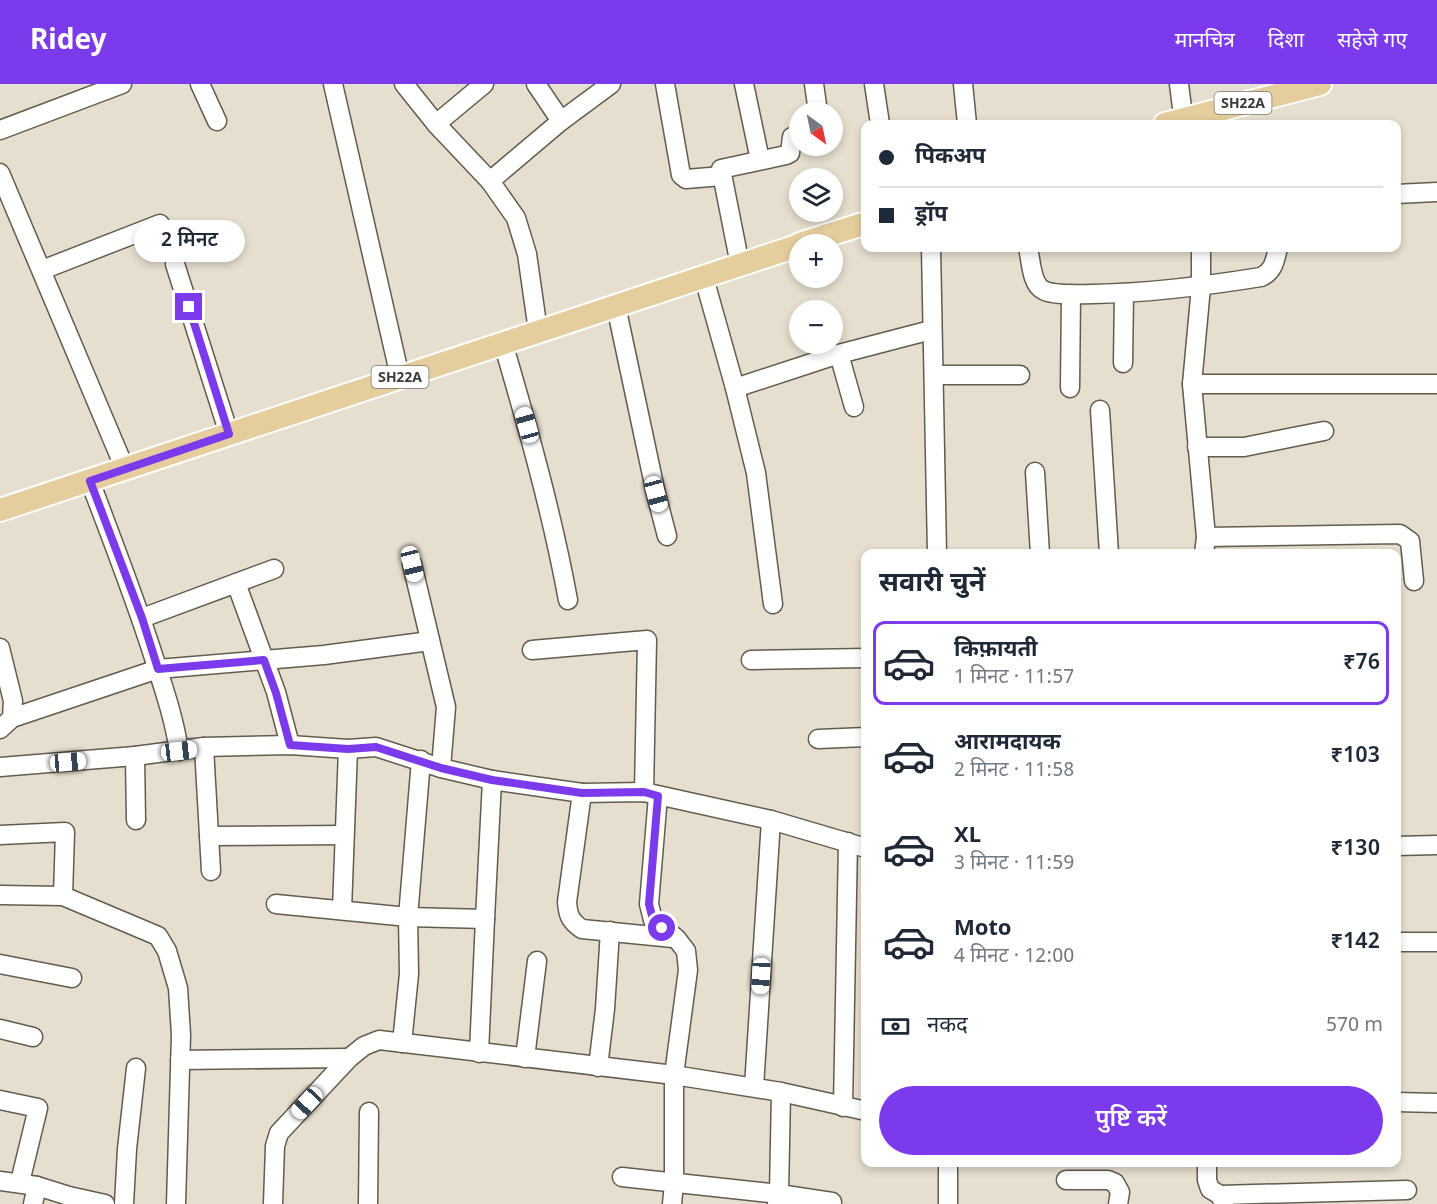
<!DOCTYPE html>
<html lang="hi">
<head>
<meta charset="utf-8">
<style>
  :root { --surface:#fff; --page:#f6f6f7; --text:#1f2937; --muted:#747a83; --line:#e0e1e3; --accent:#7c3aed }
  body { margin:0; font-family:Georgia,"Noto Sans Devanagari",serif; background:var(--page); color:var(--text); height:100vh; display:flex; flex-direction:column; font-size:22px; white-space:nowrap }
  * { box-sizing:border-box; margin:0 }
  p { font-size:20px; color:var(--muted) }
  .icon { flex:none; width:33px; height:33px; fill:none; stroke:currentColor; stroke-width:2; stroke-linecap:round; stroke-linejoin:round }
  .map { position:relative; flex:1; overflow:hidden }
  .details { position:absolute; left:861px; top:465px; width:540px; height:618px; display:flex; flex-direction:column; background:var(--surface); border-radius:12px; box-shadow:0 3px 9px #0003 }
  .details>* { flex:none }
  .guide { position:absolute; left:861px; top:36px; width:540px; height:132px; border-radius:12px; box-shadow:0 3px 9px #0003; display:grid; align-content:center; height:132px; padding:0 18px; background:var(--surface) }
  .needle { width:39px; rotate:147deg }
  .tools { position:absolute; left:789px; top:18px; display:grid; gap:12px }
  .tools a { display:grid; place-items:center; width:54px; height:54px; border-radius:50%; background:var(--surface); box-shadow:0 3px 9px #0003; font-size:30px }
  .end { position:absolute; width:27px; height:27px; margin:-14px; border:8px solid #7c3aed; background:#fff; box-shadow:0 0 0 3px #fff }
  .from { border-radius:50% }
  .bubble { position:absolute; height:42px; border-radius:21px; background:var(--surface); box-shadow:0 3px 9px #0003; font-size:20px; font-weight:600; line-height:42px; text-align:center }
  .car { position:absolute; width:18px; height:36px; margin:-18px -9px; border-radius:8px; box-shadow:0 0 4px 2px #0007; background:linear-gradient(#fff 24%,#345 0 40%,#fff 0 76%,#345 0 86%,#fff 0) }
  .guide b { display:flex; align-items:center; gap:21px; height:57px; font-size:22px }
  .guide b+b { border-top:2px solid var(--line) }
  .guide i { width:15px; height:15px; background:var(--text) }
  ul { padding:0; list-style:none }
  li { display:flex; align-items:center; gap:18px; height:84px; margin:0 12px 9px; padding:0 6px; border:3px solid transparent; border-radius:12px }
  li div { flex:1 }
  li b { display:block; font-size:22px }
  li em { font-style:normal; font-weight:600 }
  li.selected { border-color:var(--accent) }
  li>.icon { width:54px; height:54px; stroke-width:1.5 }
  h2 { padding:0 18px; font-size:27px; line-height:72px }
  .pay { display:flex; align-items:center; gap:15px; height:66px; padding:0 18px; font-size:22px }
  .pay p { margin-inline-start:auto }
  .cta { display:flex; gap:12px; margin-top:auto; padding:12px 18px }
  .cta a { flex:1; height:69px; border-radius:36px; background:var(--accent); color:#fff; font-size:24px; font-weight:600; line-height:69px; text-align:center }
  header { display:flex; align-items:center; gap:36px; box-sizing:border-box; height:84px; padding:0 30px; background:var(--accent); color:#fff }
  header strong { font-size:28px }
  nav { display:flex; gap:33px; margin-inline-start:auto; font-size:21px }
  .map>svg:first-child { display:block }
  .lines { fill:none; stroke-linecap:round; stroke-linejoin:round }
  .minor-casing { stroke:#625c4d; stroke-width:21 }
  .major-casing { stroke:#fff; stroke-width:26 }
  .minor { stroke:#fff; stroke-width:18 }
  .major { stroke:#e4ce9d; stroke-width:22 }
  .route { stroke:#7c3aed; stroke-width:8 }
  .labels { text-anchor:middle; stroke-width:4.5; stroke-linejoin:round; paint-order:stroke }
  .shield { fill:#fff; stroke:#797672; stroke-width:1.5 }
  .shield-label { font-size:14px; font-weight:bold; fill:#3f3c36 }
</style>
</head>
<body>
<header>
<strong>Ridey</strong>
<nav><a>मानचित्र</a><a>दिशा</a><a>सहेजे गए</a></nav>
</header>
<div class="map">
<svg width="1437" height="1120" viewBox="0 0 1437 1120">
  <rect width="100%" height="100%" fill="#e6dece"/>
  <g class="lines">
    <defs>
      <g id="minor">
        <polyline points="200,0 217,37"/>
        <polyline points="333,0 400,293"/>
        <polyline points="404,0 436,40 490,97 516,134 527,170 538,247"/>
        <polyline points="536,0 561,37"/>
        <polyline points="665,0 681,91 686,95 722,92"/>
        <polyline points="744,0 760,76"/>
        <polyline points="814,0 818,28"/>
        <polyline points="874,0 880,40"/>
        <polyline points="963,0 967,40"/>
        <polyline points="1179,0 1184,40"/>
        <polyline points="436,40 484,0"/>
        <polyline points="0,46 122,0"/>
        <polyline points="0,89 125,385"/>
        <polyline points="490,97 561,37 611,0"/>
        <polyline points="1396,110 1437,108"/>
        <polyline points="931,164 937,470"/>
        <path d="M 1028,164 C 1031,175 1031,200 1043,206 C 1054,212 1079,210 1093,210 C 1150,209 1205,202 1261,193 C 1274,187 1275,176 1278,164"/>
        <polyline points="1201,164 1201,203 1192,300 1206,453 1204,470"/>
        <polyline points="175,180 229,350"/>
        <polyline points="740,181 721,85 786,71 790,69 792,53 800,50"/>
        <polyline points="42,186 160,140"/>
        <polyline points="704,194 735,304 839,270 931,246"/>
        <polyline points="616,222 656,410 667,452"/>
        <path d="M 503,259 C 528,344 552,429 568,516"/>
        <polyline points="839,270 854,323"/>
        <polyline points="1123,279 1124,209"/>
        <polyline points="935,291 1020,291"/>
        <polyline points="1192,300 1437,300"/>
        <polyline points="735,304 756,389 773,520"/>
        <polyline points="1070,304 1071,210"/>
        <polyline points="1100,326 1109,470"/>
        <polyline points="1197,363 1244,363 1324,347"/>
        <polyline points="1035,388 1040,470"/>
        <path d="M 90,397 C 112,456 135,514 154,574 C 164,605 174,634 179,667"/>
        <polyline points="1206,453 1400,450 1410,457 1414,497"/>
        <polyline points="412,480 446,623 441,684"/>
        <polyline points="236,499 276,608 290,661"/>
        <polyline points="142,534 274,485"/>
        <polyline points="0,564 13,617 12,634 0,645"/>
        <polyline points="532,566 647,556 644,708"/>
        <polyline points="751,576 866,574"/>
        <polyline points="12,634 158,585 324,571 430,557"/>
        <polyline points="818,655 866,653"/>
        <polyline points="204,663 211,787"/>
        <polyline points="135,672 136,736"/>
        <polyline points="0,683 135,672 204,663 290,661 348,665 376,663 441,684 492,696 582,709 644,708 771,736 866,764"/>
        <path d="M 582,709 L 567,818 C 568,831 570,837 582,845 L 673,854"/>
        <polyline points="658,712 649,820 653,836 676,854 686,867 688,886 674,991 674,1100 672,1120"/>
        <polyline points="0,751 65,748 63,812"/>
        <polyline points="209,752 344,751"/>
        <polyline points="1396,762 1437,761"/>
        <polyline points="0,811 63,812 158,852 167,867 178,904 181,951 176,1120"/>
        <polyline points="276,820 408,833 485,835 492,696"/>
        <polyline points="342,826 348,665"/>
        <polyline points="1396,858 1437,858"/>
        <polyline points="0,880 72,894"/>
        <polyline points="0,945 33,953"/>
        <polyline points="402,959 409,890 408,833 421,676"/>
        <polyline points="479,969 485,835"/>
        <polyline points="525,974 537,877"/>
        <polyline points="180,976 349,974"/>
        <polyline points="598,983 605,925 610,847"/>
        <polyline points="754,1003 771,736"/>
        <polyline points="0,1016 38,1024 20,1098"/>
        <polyline points="1396,1018 1437,1019"/>
        <polyline points="843,1023 848,758"/>
        <polyline points="948,1078 948,1120"/>
        <polyline points="1207,1078 1207,1096 1210,1105 1220,1111 1224,1120"/>
        <polyline points="622,1093 779,1110 832,1118"/>
        <polyline points="1066,1096 1108,1096 1115,1099 1120,1108 1118,1120"/>
        <polyline points="0,1097 37,1102 69,1112 105,1120"/>
        <polyline points="1220,1111 1407,1106"/>
        <polyline points="33,1120 37,1102"/>
        <polyline points="124,1120 127,1065 136,984"/>
        <polyline points="273,1120 275,1062 279,1049 349,974 364,962 379,956 674,991 781,1008 866,1027"/>
        <polyline points="368,1120 369,1028"/>
        <polyline points="777,1120 779,1110 781,1008"/>
      </g>
      <g id="major">
        <polyline points="1165,40 1320,0"/>
        <polyline points="800,160 866,139"/>
        <polyline points="0,426 800,161"/>
      </g>
    </defs>
    <use href="#minor" class="minor-casing"/>
    <use href="#major" class="major-casing"/>
    <use href="#minor" class="minor"/>
    <use href="#major" class="major"/>
  </g>
  <g class="lines">
    <polyline class="route" points="189,223 229,350 90,397 142,534 158,585 264,576 276,609 290,661 348,665 376,663 441,684 492,696 582,709 644,708 658,712 649,820 653,836 662,844"/>
  </g>
  <g class="labels">
    <g class="shield">
      <rect x="1214.5" y="8" width="57" height="22" rx="4.5"/>
      <rect x="371.5" y="282" width="57" height="22" rx="4.5"/>
    </g>
    <g class="shield-label">
      <text x="1243" y="24">SH22A</text>
      <text x="400" y="298">SH22A</text>
    </g>
  </g>
</svg>
<div class="tools">
<a><svg class="needle" viewBox="-14 -14 28 28"><path d="M0-13l5 13h-10z" fill="#e53935"/><path d="M0 13l5-13h-10z" fill="#747a83"/></svg></a>
<a><svg class="icon" aria-label="layers" viewBox="0 0 24 24"><path d="M12 4l9 5-9 5-9-5zM3 14l9 5 9-5"/></svg></a>
<a>+</a>
<a>−</a>
</div>
<i class="end from" style="left:662px;top:844px"></i>
<i class="end" style="left:189px;top:223px"></i>
<div class="bubble" style="left:134px;top:136px;width:111px">2 मिनट</div>
<i class="car" style="left:527px;top:341px;rotate:344deg"></i>
<i class="car" style="left:656px;top:410px;rotate:165deg"></i>
<i class="car" style="left:412px;top:480px;rotate:166deg"></i>
<i class="car" style="left:179px;top:667px;rotate:83deg"></i>
<i class="car" style="left:68px;top:678px;rotate:85deg"></i>
<i class="car" style="left:761px;top:892px;rotate:183deg"></i>
<i class="car" style="left:307px;top:1019px;rotate:223deg"></i>
<div class="guide">
<b><i class="from"></i>पिकअप</b>
<b><i></i>ड्रॉप</b>
</div>
<section class="details">
<h2>सवारी चुनें</h2>
<ul>
<li class="selected"><svg class="icon" aria-label="car" viewBox="0 0 24 24"><path d="M5 17H2v-5l4-1 3-4h7l3 4 3 1v5h-3M9 17h6M6 11h13"/><circle cx="7" cy="17" r="2"/><circle cx="17" cy="17" r="2"/></svg><div><b>किफ़ायती</b><p>1 मिनट · 11:57</p></div><em>₹76</em></li>
<li><svg class="icon" aria-label="car" viewBox="0 0 24 24"><path d="M5 17H2v-5l4-1 3-4h7l3 4 3 1v5h-3M9 17h6M6 11h13"/><circle cx="7" cy="17" r="2"/><circle cx="17" cy="17" r="2"/></svg><div><b>आरामदायक</b><p>2 मिनट · 11:58</p></div><em>₹103</em></li>
<li><svg class="icon" aria-label="car" viewBox="0 0 24 24"><path d="M5 17H2v-5l4-1 3-4h7l3 4 3 1v5h-3M9 17h6M6 11h13"/><circle cx="7" cy="17" r="2"/><circle cx="17" cy="17" r="2"/></svg><div><b>XL</b><p>3 मिनट · 11:59</p></div><em>₹130</em></li>
<li><svg class="icon" aria-label="car" viewBox="0 0 24 24"><path d="M5 17H2v-5l4-1 3-4h7l3 4 3 1v5h-3M9 17h6M6 11h13"/><circle cx="7" cy="17" r="2"/><circle cx="17" cy="17" r="2"/></svg><div><b>Moto</b><p>4 मिनट · 12:00</p></div><em>₹142</em></li>
</ul>
<div class="pay"><svg class="icon" aria-label="cash" viewBox="0 0 24 24"><path d="M3 7h18v10H3z"/><circle cx="12" cy="12" r="2"/></svg>नकद<p>570 m</p></div>
<div class="cta"><a>पुष्टि करें</a></div>
</section>
</div>
</body>
</html>
